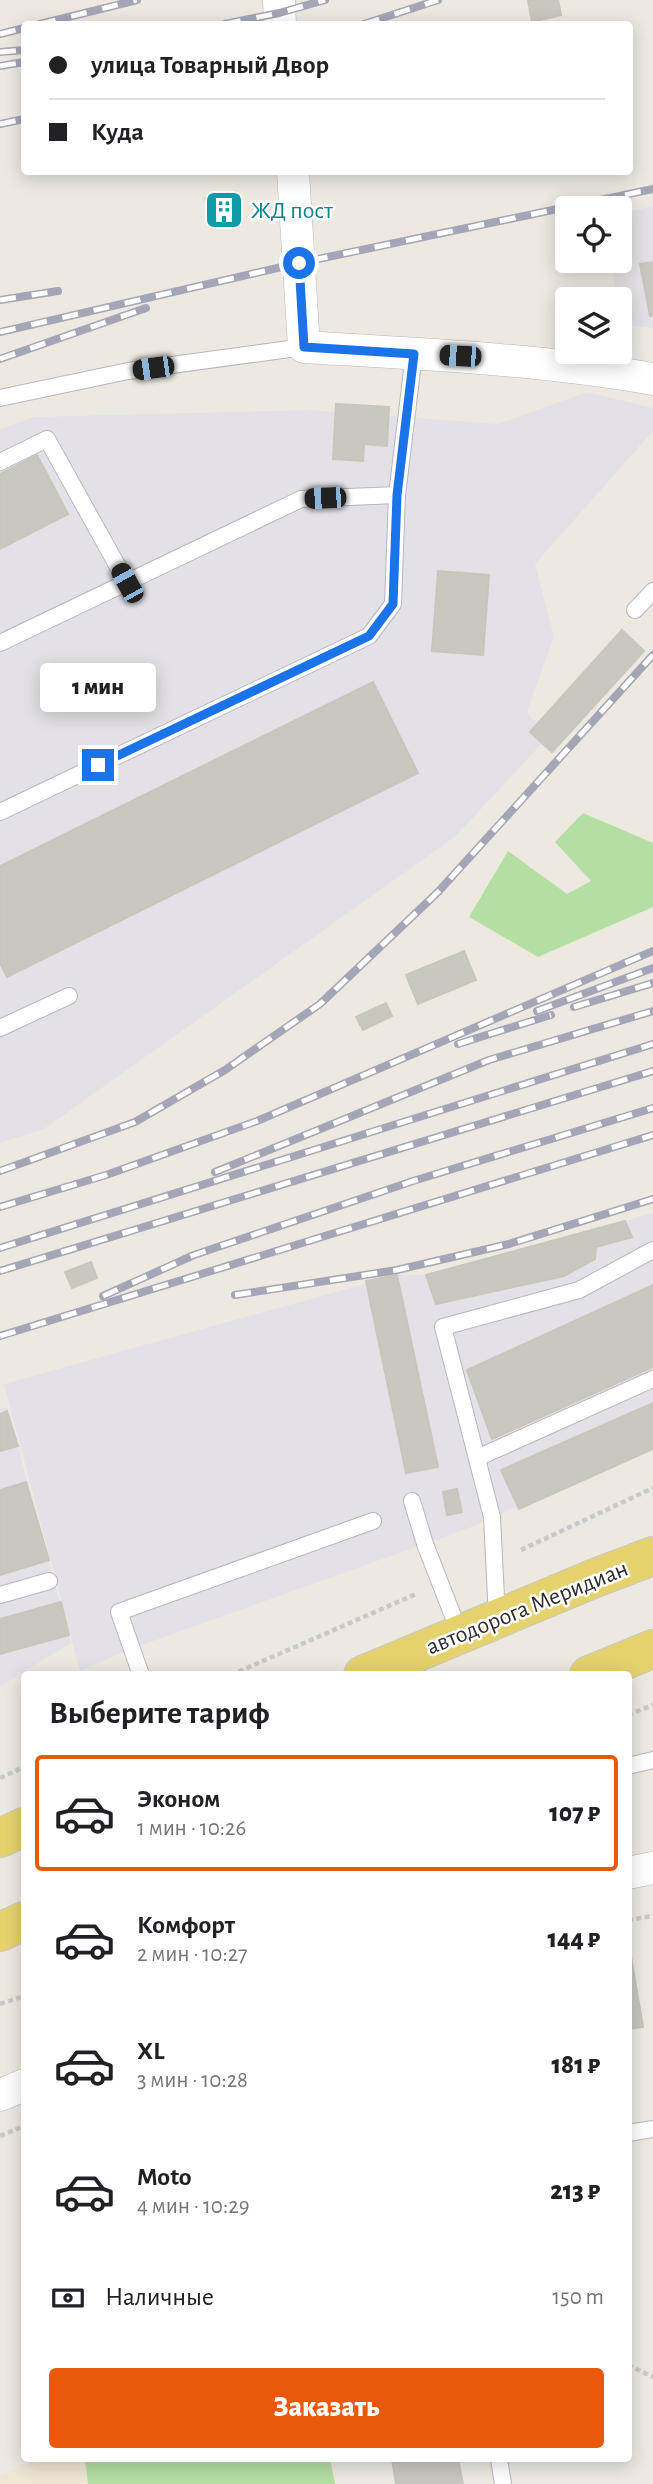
<!DOCTYPE html>
<html lang="ru">
<head>
<meta charset="utf-8">
<style>
  :root { --surface:#fff; --page:#f2f2f2; --text:#202124; --muted:#757577; --line:#e0e0e0; --accent:#ea580c }
  body { margin:0; font-family:"Alegreya Sans",sans-serif; background:var(--page); color:var(--text); height:100vh; display:flex; flex-direction:column; font-size:26px; white-space:nowrap }
  * { box-sizing:border-box; margin:0 }
  p { font-size:23px; color:var(--muted) }
  .icon { flex:none; width:38px; height:38px; fill:none; stroke:currentColor; stroke-width:2; stroke-linecap:round; stroke-linejoin:round }
  .map { position:relative; flex:1; overflow:hidden }
  .side { position:absolute; left:21px; top:1671px; width:611px; height:791px; display:flex; flex-direction:column; background:var(--surface); border-radius:7px; box-shadow:0 4px 18px #0003 }
  .side>* { flex:none }
  .banner { position:absolute; left:21px; top:21px; width:612px; height:154px; border-radius:7px; box-shadow:0 4px 18px #0003; display:grid; align-content:center; height:154px; padding:0 28px; background:var(--surface) }
  .fabs { position:absolute; left:555px; top:196px; display:grid; gap:14px }
  .fabs a { display:grid; place-items:center; width:77px; height:77px; border-radius:7px; background:var(--surface); box-shadow:0 4px 18px #0003; font-size:35px }
  .end { position:absolute; width:32px; height:32px; margin:-16px; border:9px solid #1a73e8; background:#fff; box-shadow:0 0 0 4px #fff }
  .from { border-radius:50% }
  .bubble { position:absolute; height:49px; border-radius:7px; background:var(--surface); box-shadow:0 4px 18px #0003; font-size:23px; font-weight:800; line-height:49px; text-align:center }
  .car { position:absolute; width:21px; height:42px; margin:-21px -10px; border-radius:9px; box-shadow:0 0 5px 2px #0007; background:linear-gradient(#222 24%,#8ab4d8 0 40%,#222 0 76%,#8ab4d8 0 86%,#222 0) }
  .banner b { display:flex; align-items:center; gap:24px; height:66px; font-size:26px }
  .banner b+b { border-top:2px solid var(--line) }
  .banner i { width:18px; height:18px; background:var(--text) }
  ul { padding:0; list-style:none }
  li { display:flex; align-items:center; gap:21px; height:116px; margin:0 14px 10px; padding:0 14px; border:4px solid transparent; border-radius:7px }
  li div { flex:1 }
  li b { display:block; font-size:26px }
  li em { font-style:normal; font-weight:800 }
  li.active { border-color:var(--accent) }
  li>.icon { width:63px; height:63px; stroke-width:1.5 }
  h2 { padding:0 28px; font-size:32px; line-height:84px }
  .pay { display:flex; align-items:center; gap:18px; height:77px; padding:0 28px; font-size:26px }
  .pay p { margin-inline-start:auto }
  .button { display:flex; gap:14px; margin-top:auto; padding:14px 28px }
  .button a { flex:1; height:80px; border-radius:7px; background:var(--accent); color:#fff; font-size:28px; font-weight:800; line-height:80px; text-align:center }
  .map>svg:first-child { display:block }
  .industrial { fill:#e3e1e7 }
  .education { fill:#ede6d3 }
  .green { fill:#b3dfa3 }
  .building { fill:#c9c7bf; stroke:#c9c5bb; stroke-width:2 }
  .lines { fill:none; stroke-linecap:round; stroke-linejoin:round }
  .lane-casing { stroke:#b5b6bf; stroke-width:18 }
  .street-casing { stroke:#b5b6bf; stroke-width:33 }
  .primary-casing { stroke:#c8c8c8; stroke-width:40 }
  .path { stroke:#c8c8c8; stroke-width:4.5; stroke-dasharray:5 3.5; stroke-linecap:butt }
  .lane { stroke:#fff; stroke-width:16 }
  .street { stroke:#fff; stroke-width:32 }
  .primary { stroke:#e5d26e; stroke-width:38 }
  .rail-casing { stroke:#a4a5b6; stroke-width:8 }
  .rail { stroke:#fff; stroke-width:5; stroke-dasharray:16; stroke-linecap:butt }
  .route { stroke:#1a73e8; stroke-width:9 }
  .labels { text-anchor:middle; stroke-width:5; stroke-linejoin:round; paint-order:stroke }
  .culture-label { font-size:24px; fill:#0d838f; stroke:#fff; text-anchor:start }
  .street-label { font-size:24px; fill:#2d2d2d; stroke:#fff }
</style>
</head>
<body>
<div class="map">
<svg width="653" height="2484" viewBox="0 0 653 2484">
  <rect width="100%" height="100%" fill="#ede9e1"/>
  <g class="industrial">
    <polygon points="653,206 653,328 620,324 620,299 615,299 613,261 620,261 620,214"/>
    <polygon points="587,392 653,408 653,431 535,564 554,636 527,712 547,738 456,836 44,1129 0,1143 0,429 34,417 310,410 498,424"/>
    <polygon points="653,1213 653,1446 469,1528 131,1649 80,1671 4,1384 397,1275 427,1275"/>
    <polygon points="7,1407 71,1643 0,1686 0,1409"/>
  </g>
  <polygon class="education" points="38,2459 291,2459 295,2484 0,2484 0,2476"/>
  <g class="green">
    <polygon points="583,813 653,843 653,907 538,957 469,917 508,851 567,894 591,881 555,842"/>
    <polygon points="85,2459 330,2459 335,2484 88,2484"/>
  </g>
  <g class="building">
    <polygon points="528,0 558,0 561,15 532,22"/>
    <polygon points="236,192 242,222 212,228 205,198"/>
    <polygon points="653,262 653,315 650,316 640,264"/>
    <polygon points="336,404 389,407 387,446 364,444 363,461 333,459"/>
    <polygon points="37,455 68,514 0,549 0,474"/>
    <polygon points="438,571 489,575 483,655 432,651"/>
    <polygon points="622,630 644,651 552,752 530,732"/>
    <polygon points="373,682 418,773 7,977 0,963 0,866"/>
    <polygon points="464,951 476,980 418,1004 406,975"/>
    <polygon points="386,1003 392,1016 363,1030 356,1017"/>
    <polygon points="625,1221 632,1237 596,1247 595,1259 564,1276 436,1304 426,1275"/>
    <polygon points="91,1262 97,1278 72,1288 65,1272"/>
    <polygon points="397,1275 438,1467 406,1473 366,1281"/>
    <polygon points="653,1285 653,1367 492,1439 467,1370"/>
    <polygon points="653,1403 653,1449 519,1509 501,1470"/>
    <polygon points="7,1411 18,1446 0,1451 0,1414"/>
    <polygon points="26,1482 49,1560 0,1575 0,1490"/>
    <polygon points="457,1489 462,1512 447,1515 443,1492"/>
    <polygon points="61,1602 69,1635 0,1654 0,1619"/>
    <polygon points="630,1951 643,2027 628,2029 628,1952"/>
    <polygon points="392,2459 458,2459 463,2484 396,2484"/>
  </g>
  <g class="lines">
    <defs>
      <g id="lane">
        <polyline points="0,398 128,371 304,347"/>
        <polyline points="0,462 47,439 127,583"/>
        <polyline points="635,610 653,591"/>
        <polyline points="0,643 301,499 397,495"/>
        <polyline points="0,812 369,636 393,604 397,495 414,354"/>
        <polyline points="0,1028 69,996"/>
        <polyline points="477,1458 653,1379"/>
        <polyline points="412,1501 425,1544 460,1634"/>
        <polyline points="0,1595 49,1581"/>
        <polyline points="497,1618 492,1517 443,1327 579,1290 653,1250"/>
        <polyline points="141,1675 119,1612 373,1521"/>
        <polyline points="628,1766 653,1760"/>
        <polyline points="628,2133 653,2129"/>
        <polyline points="499,2459 503,2484"/>
      </g>
      <g id="street">
        <polyline points="279,0 280,24"/>
        <path d="M 293,172 L 304,347 C 421,354 538,359 653,379"/>
        <polyline points="628,1873 653,1868"/>
        <polyline points="0,2095 24,2085"/>
      </g>
      <g id="primary">
        <polyline points="363,1675 595,1578 653,1556"/>
        <polyline points="589,1675 653,1649"/>
        <polyline points="0,1838 24,1827"/>
        <polyline points="0,1932 24,1921"/>
      </g>
    </defs>
    <use href="#lane" class="lane-casing"/>
    <use href="#street" class="street-casing"/>
    <use href="#primary" class="primary-casing"/>
    <g class="path">
      <polyline points="521,1550 653,1488"/>
      <polyline points="231,1675 416,1594"/>
      <polyline points="628,1715 653,1705"/>
      <polyline points="0,1778 24,1767"/>
      <polyline points="628,1920 653,1916"/>
      <polyline points="0,2004 24,1996"/>
      <polyline points="0,2136 24,2126"/>
      <polyline points="628,2365 653,2377"/>
    </g>
    <use href="#lane" class="lane"/>
    <use href="#street" class="street"/>
    <use href="#primary" class="primary"/>
    <defs>
      <g id="rail">
        <polyline points="40,24 137,0"/>
        <polyline points="225,24 279,13 325,0"/>
        <polyline points="364,24 438,0"/>
        <polyline points="0,34 24,28"/>
        <polyline points="0,52 24,50"/>
        <polyline points="0,66 24,62"/>
        <polyline points="0,124 24,119"/>
        <polyline points="0,300 58,291"/>
        <polyline points="0,332 299,263 653,189"/>
        <polyline points="0,359 146,308"/>
        <polyline points="574,1007 653,983"/>
        <polyline points="537,1011 653,968"/>
        <polyline points="458,1044 551,1015"/>
        <polyline points="0,1171 135,1122 225,1070 320,1004 438,892 653,655"/>
        <polyline points="215,1172 489,1060 653,1011"/>
        <polyline points="0,1207 106,1175 257,1121 653,951"/>
        <polyline points="0,1248 653,1044"/>
        <polyline points="0,1271 653,1071"/>
        <polyline points="235,1295 397,1270 509,1244 653,1199"/>
        <polyline points="103,1296 194,1255 413,1181 653,1108"/>
        <polyline points="0,1336 653,1135"/>
      </g>
    </defs>
    <use href="#rail" class="rail-casing"/>
    <use href="#rail" class="rail"/>
  </g>
  <g class="lines">
    <polyline class="route" points="98,765 369,636 393,604 397,495 414,354 304,347 299,263"/>
  </g>
  <defs>
    <symbol id="building-square" viewBox="-11 -11 22 22"><rect x="-9" y="-9" width="18" height="18" rx="4" fill="#0f9aa8" stroke="#fff"/><path d="M-4-6H4V6H1V3H-1V6H-4ZM-2.5-4.3h1.7v1.8h-1.7ZM.8-4.3h1.7v1.8H.8ZM-2.5-1h1.7V.8h-1.7ZM.8-1h1.7V.8H.8Z" fill="#fff"/></symbol>
  </defs>
  <g fill-rule="evenodd">
    <use href="#building-square" x="202" y="188" width="44" height="44"/>
  </g>
  <g class="labels">
    <g class="culture-label">
      <text x="251" y="218">ЖД пост</text>
    </g>
    <g class="street-label">
      <text transform="translate(527 1607) rotate(-22)" y="8">автодорога Меридиан</text>
    </g>
  </g>
</svg>
<div class="fabs">
<a><svg class="icon" aria-label="locate" viewBox="0 0 24 24"><circle cx="12" cy="12" r="6"/><path d="M12 2v4M12 18v4M2 12h4M18 12h4"/></svg></a>
<a><svg class="icon" aria-label="layers" viewBox="0 0 24 24"><path d="M12 4l9 5-9 5-9-5zM3 14l9 5 9-5"/></svg></a>
</div>
<i class="end from" style="left:299px;top:263px"></i>
<i class="end" style="left:98px;top:765px"></i>
<div class="bubble" style="left:40px;top:663px;width:116px">1 мин</div>
<i class="car" style="left:460px;top:356px;rotate:273deg"></i>
<i class="car" style="left:153px;top:368px;rotate:262deg"></i>
<i class="car" style="left:325px;top:498px;rotate:268deg"></i>
<i class="car" style="left:127px;top:583px;rotate:331deg"></i>
<div class="banner">
<b><i class="from"></i>улица Товарный Двор</b>
<b><i></i>Куда</b>
</div>
<section class="side">
<h2>Выберите тариф</h2>
<ul>
<li class="active"><svg class="icon" aria-label="car" viewBox="0 0 24 24"><path d="M5 17H2v-5l4-1 3-4h7l3 4 3 1v5h-3M9 17h6M6 11h13"/><circle cx="7" cy="17" r="2"/><circle cx="17" cy="17" r="2"/></svg><div><b>Эконом</b><p>1 мин · 10:26</p></div><em>107 ₽</em></li>
<li><svg class="icon" aria-label="car" viewBox="0 0 24 24"><path d="M5 17H2v-5l4-1 3-4h7l3 4 3 1v5h-3M9 17h6M6 11h13"/><circle cx="7" cy="17" r="2"/><circle cx="17" cy="17" r="2"/></svg><div><b>Комфорт</b><p>2 мин · 10:27</p></div><em>144 ₽</em></li>
<li><svg class="icon" aria-label="car" viewBox="0 0 24 24"><path d="M5 17H2v-5l4-1 3-4h7l3 4 3 1v5h-3M9 17h6M6 11h13"/><circle cx="7" cy="17" r="2"/><circle cx="17" cy="17" r="2"/></svg><div><b>XL</b><p>3 мин · 10:28</p></div><em>181 ₽</em></li>
<li><svg class="icon" aria-label="car" viewBox="0 0 24 24"><path d="M5 17H2v-5l4-1 3-4h7l3 4 3 1v5h-3M9 17h6M6 11h13"/><circle cx="7" cy="17" r="2"/><circle cx="17" cy="17" r="2"/></svg><div><b>Moto</b><p>4 мин · 10:29</p></div><em>213 ₽</em></li>
</ul>
<div class="pay"><svg class="icon" aria-label="cash" viewBox="0 0 24 24"><path d="M3 7h18v10H3z"/><circle cx="12" cy="12" r="2"/></svg>Наличные<p>150 m</p></div>
<div class="button"><a>Заказать</a></div>
</section>
</div>
</body>
</html>
